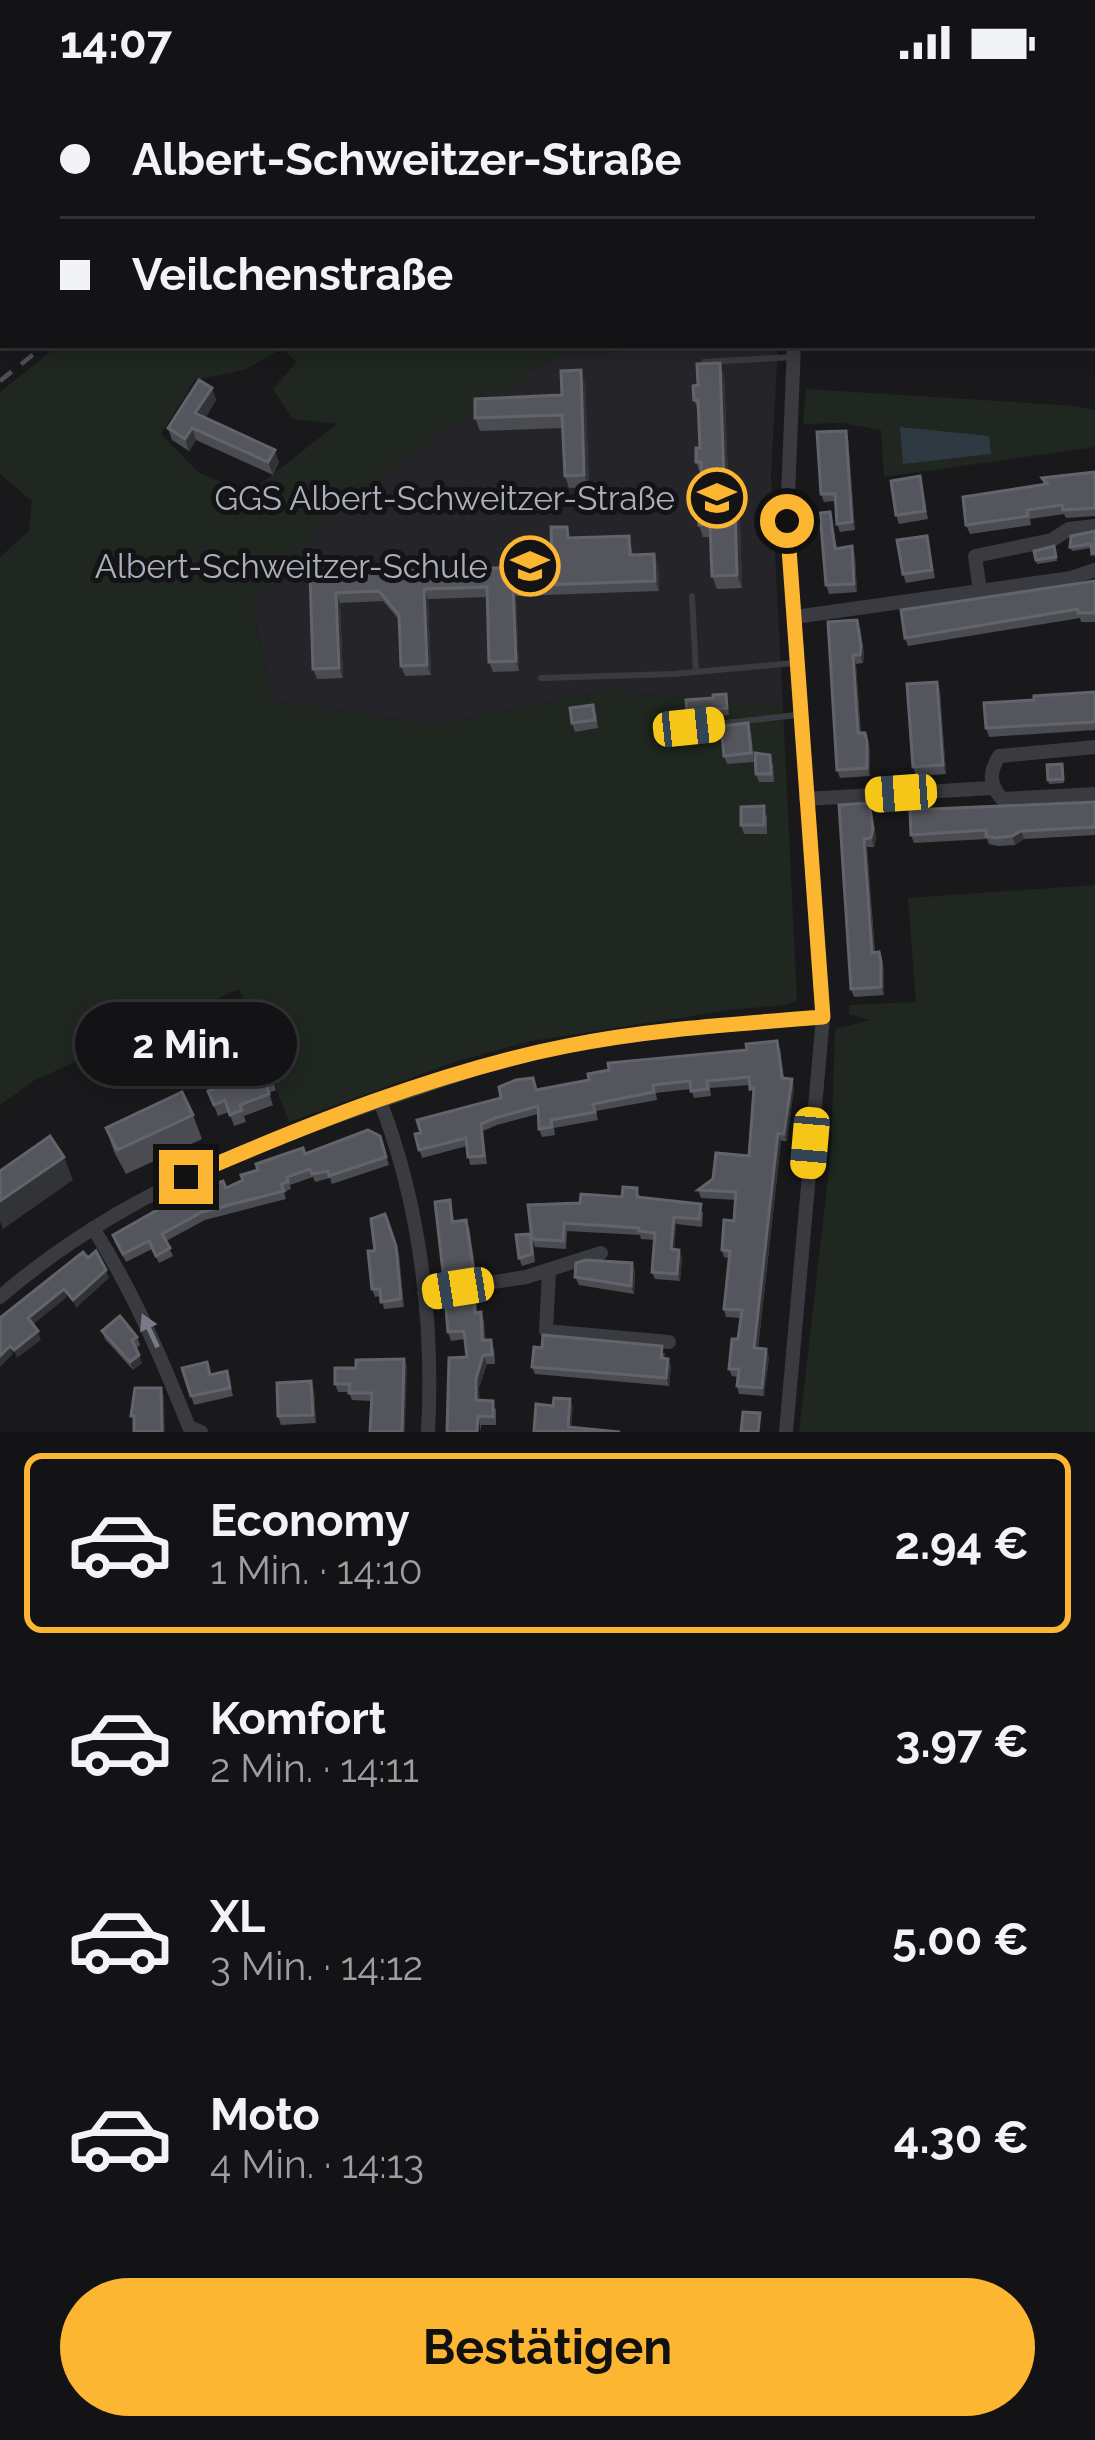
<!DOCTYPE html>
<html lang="de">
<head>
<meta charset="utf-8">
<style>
  :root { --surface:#131315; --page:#1c1c1e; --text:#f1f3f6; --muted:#9d9ea0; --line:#323234; --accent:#fcb631 }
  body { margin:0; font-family:Raleway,sans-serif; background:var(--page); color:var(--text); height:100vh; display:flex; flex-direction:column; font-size:45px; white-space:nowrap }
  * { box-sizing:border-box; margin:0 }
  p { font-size:39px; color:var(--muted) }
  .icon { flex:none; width:66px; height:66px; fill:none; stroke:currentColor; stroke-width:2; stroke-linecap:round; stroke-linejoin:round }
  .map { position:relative; height:1348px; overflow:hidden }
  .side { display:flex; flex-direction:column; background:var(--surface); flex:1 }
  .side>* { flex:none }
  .banner { position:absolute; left:0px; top:0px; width:1095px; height:264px; box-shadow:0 6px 18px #0003,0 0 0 3px var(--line); display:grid; align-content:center; height:264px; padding:0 60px; background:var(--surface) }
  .end { position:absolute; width:54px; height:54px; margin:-27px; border:15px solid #fcb631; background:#111; box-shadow:0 0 0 6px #111 }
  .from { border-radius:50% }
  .bubble { position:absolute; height:84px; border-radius:42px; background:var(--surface); box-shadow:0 6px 18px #0003,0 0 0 3px var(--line); font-size:39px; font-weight:700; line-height:84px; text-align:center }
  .car { position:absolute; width:36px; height:72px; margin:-36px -18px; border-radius:15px; box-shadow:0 0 9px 3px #0007; background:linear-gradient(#f5c518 24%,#345 0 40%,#f5c518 0 76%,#345 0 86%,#f5c518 0) }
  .banner b { display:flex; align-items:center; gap:42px; height:114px; font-size:45px }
  .banner b+b { border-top:3px solid var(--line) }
  .banner i { width:30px; height:30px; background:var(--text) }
  ul { padding:21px 0 0; list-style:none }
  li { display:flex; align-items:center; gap:36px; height:180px; margin:0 24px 18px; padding:0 36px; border:6px solid transparent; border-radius:18px }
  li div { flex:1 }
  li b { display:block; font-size:45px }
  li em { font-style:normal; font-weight:700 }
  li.current { border-color:var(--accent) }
  li>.icon { width:108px; height:108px; stroke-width:1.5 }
  .button { display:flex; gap:24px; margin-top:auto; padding:24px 60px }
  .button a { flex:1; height:138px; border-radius:72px; background:var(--accent); color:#111; font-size:48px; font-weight:700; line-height:138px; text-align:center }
  .status { display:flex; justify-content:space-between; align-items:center; height:84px; padding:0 60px; background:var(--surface); direction:ltr }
  .status svg { height:33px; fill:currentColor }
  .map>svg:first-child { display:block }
  .built { fill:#252529 }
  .green { fill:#1f2720; fill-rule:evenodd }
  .water { fill:#2e3941 }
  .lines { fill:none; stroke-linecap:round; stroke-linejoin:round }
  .lane { stroke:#3a3b41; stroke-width:6 }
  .street { stroke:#3a3b41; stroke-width:14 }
  .rail { stroke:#4d4f56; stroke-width:4.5; stroke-dasharray:15 12; stroke-linecap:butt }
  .wall { fill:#4a4c51 }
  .shaded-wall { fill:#323337 }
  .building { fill:#55565d; stroke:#62646c; stroke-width:3 }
  .oneway { fill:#787b85 }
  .route { stroke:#fcb631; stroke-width:15 }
  .labels { text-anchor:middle; stroke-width:10; stroke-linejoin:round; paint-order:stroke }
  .poi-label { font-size:33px; fill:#abb0bc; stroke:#141417; text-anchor:end }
</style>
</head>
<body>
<div class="status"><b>14:07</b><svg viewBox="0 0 49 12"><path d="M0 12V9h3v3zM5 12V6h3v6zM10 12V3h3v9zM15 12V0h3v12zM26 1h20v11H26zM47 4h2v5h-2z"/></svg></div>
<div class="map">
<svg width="1095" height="1348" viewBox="0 0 1095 1348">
  <rect width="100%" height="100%" fill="#19191c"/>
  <polygon class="built" points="712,261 778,261 771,391 783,623 609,606 433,641 273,616 252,520 335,426 440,349 558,271"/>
  <g class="green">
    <path d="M 59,261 L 712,261 L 558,271 L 440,349 L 335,426 L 252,521 L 273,616 L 433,641 L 609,606 L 783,623 L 797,916 L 787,921 L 738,925 L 531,957 L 458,977 L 289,1038 L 239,905 L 35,996 L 0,1021 L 0,473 L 29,447 L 32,417 L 0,390 L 0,308 ZM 282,265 L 297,278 L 273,305 L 293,335 L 337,340 L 249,409 L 199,389 L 161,350 L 195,296 L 244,286 Z"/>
    <polygon points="806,305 1076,322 1095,326 1095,363 884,393 881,346 843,339 803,340"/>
    <polygon points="1095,801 1095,1348 799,1348 831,1067 835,945 869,936 849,930 849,921 916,918 908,814"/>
  </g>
  <polygon class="water" points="900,343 989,352 991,370 903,380"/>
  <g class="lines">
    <g class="lane">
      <polyline points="704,278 793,273"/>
      <polyline points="692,512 696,588"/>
      <polyline points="541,594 673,590 794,579"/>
      <polyline points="679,656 689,643 797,631"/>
    </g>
    <g class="street">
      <polyline points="1029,0 1035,3"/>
      <polyline points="857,3 858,0"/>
      <polyline points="987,3 988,0"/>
      <polyline points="1092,32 1095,34"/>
      <polyline points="980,507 975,472 1052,456 1069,445 1095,442"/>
      <polyline points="795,533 1071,494 1095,486"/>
      <path d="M 1095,663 L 999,672 C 989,689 989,700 1002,715 L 1095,710"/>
      <polyline points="806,715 992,704"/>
      <path d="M 380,1017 C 420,1120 434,1238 428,1348"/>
      <path d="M 93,1144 C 133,1207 161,1273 189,1343 L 201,1348"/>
      <polyline points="549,1187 546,1247 669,1258"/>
      <polyline points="424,1209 526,1193 601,1169"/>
      <path d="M 0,1213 C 115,1113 252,1060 395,1012 C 452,993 510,972 569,961 C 653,946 738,940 823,933"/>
      <polyline points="786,1348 823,933 787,437 794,261"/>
    </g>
    <g class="rail">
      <polyline points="369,3 373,0"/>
      <polyline points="0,297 45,261"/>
    </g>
  </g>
  <g class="wall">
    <polygon points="724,291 729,425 735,425 740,438 742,504 717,505 712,492 710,453 703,453 699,441 703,426 701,391 696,378 700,364 699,328 694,316 698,301"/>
    <polygon points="585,299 589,403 569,404 565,392 563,344 480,347 475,334 562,311"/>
    <polygon points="212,304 216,316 205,334 279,378 273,391 196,356 189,367 172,356 168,344"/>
    <polygon points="848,354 855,446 840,448 837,440 835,417 824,418 821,410"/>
    <polygon points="1095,388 1095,432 1066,434 1064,430 1030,435 1031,441 970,450 966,441 1044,401 1042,394"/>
    <polygon points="920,392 928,435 899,440 896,431"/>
    <polygon points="830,428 837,464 852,462 855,471 857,508 829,510 826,501"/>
    <polygon points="1095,447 1095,474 1091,464 1072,467 1070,463"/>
    <polygon points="629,452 633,471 658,480 659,507 516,512 519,587 493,588 489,578 487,513 428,515 431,591 405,592 401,582 400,537 383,517 340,519 343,594 317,595 313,585 310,490 552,482 571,454"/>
    <polygon points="927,452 935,494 906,499 903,490"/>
    <polygon points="1054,462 1057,477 1037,480 1034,467"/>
    <polygon points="1095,497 1095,538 1081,538 1080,534 908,562 905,554"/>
    <polygon points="828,538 860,544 864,570 863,579 856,580 861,649 865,649 870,666 870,692 840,694 837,686"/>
    <polygon points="937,598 940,607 946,690 916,692 913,683"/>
    <polygon points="1095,608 1095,646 989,653 986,644 1034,616"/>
    <polygon points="726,610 729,631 690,635 687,628 713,614"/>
    <polygon points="596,629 598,644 575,648 572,639"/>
    <polygon points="748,639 751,648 754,678 727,680 724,672"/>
    <polygon points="773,679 774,698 759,698 756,690"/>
    <polygon points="1063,684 1064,699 1049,700 1048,696"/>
    <polygon points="1095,718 1095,751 1024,755 1015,761 998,762 989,760 987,755 914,759 911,751"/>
    <polygon points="839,721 872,728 876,754 874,763 867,763 875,868 879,868 884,885 884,911 854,913 851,905"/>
    <polygon points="767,731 767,750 744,750 741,741"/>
    <polygon points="780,964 784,994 794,1003 787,1057 781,1057 758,1265 766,1265 769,1273 764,1312 739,1310 737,1302 738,1293 732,1292 729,1285 738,1255 741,1234 726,1233 724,1225 729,1174 724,1173 722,1166 734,1137 736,1116 701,1114 698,1106 749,1072 754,1012 750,1001 710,1004 711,1012 694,1014 691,1005 656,1009 657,1016 596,1027 598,1036 554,1044 555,1051 542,1053 539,1045 538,1030 497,1041 483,1047 487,1080 470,1081 467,1062 422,1074 415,1050 537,1006"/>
    <polygon points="267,981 276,1006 269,1009 273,1021 244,1032 246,1038 234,1042 229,1028 218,1032 208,1007"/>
    <polygon points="193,1031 202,1055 126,1090 114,1068 106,1044"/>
    <polygon points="380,1052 389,1081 332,1100 330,1094 315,1098 313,1093 290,1101 291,1105 284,1108 286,1115 205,1136 166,1157 173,1172 159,1179 152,1165 126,1178 115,1159 113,1151 305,1070"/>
    <polygon points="640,1111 640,1114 703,1128 702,1143 676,1140 674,1166 679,1166 682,1173 680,1197 655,1195 652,1188 655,1156 641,1155 640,1151 567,1147 566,1165 535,1163 532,1155 580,1119"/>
    <polygon points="450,1116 454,1137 469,1142 476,1190 445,1194 443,1188"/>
    <polygon points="385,1130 399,1170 404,1223 384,1225 381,1212 375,1213 372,1205 375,1167"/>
    <polygon points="530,1150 533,1158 535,1178 522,1182 519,1174"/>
    <polygon points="632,1179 635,1187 634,1210 579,1201 575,1193"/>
    <polygon points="473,1204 476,1212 477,1228 481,1228 484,1237 485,1256 494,1264 495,1280 487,1280 479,1303 479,1317 496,1325 496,1341 481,1341 481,1348 465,1255 451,1257 448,1248 452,1214"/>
    <polygon points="102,1247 137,1253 140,1261 136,1264 142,1279 133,1286 105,1255"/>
    <polygon points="665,1269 664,1274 668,1275 671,1282 669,1302 535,1290 532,1283"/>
    <polygon points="404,1275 407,1283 372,1317 352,1316 349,1308 338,1308 335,1300 356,1284"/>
    <polygon points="182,1284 211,1291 227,1287 233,1312 194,1321"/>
    <polygon points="314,1306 316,1339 281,1341 278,1332"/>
  </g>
  <g class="shaded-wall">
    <polygon points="720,279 724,291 730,438 725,426"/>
    <polygon points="581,286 585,299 589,403 584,391"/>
    <polygon points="212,304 216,316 200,342 195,329"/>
    <polygon points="192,344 196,356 189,367 185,355"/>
    <polygon points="846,347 848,354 855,446 852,438"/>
    <polygon points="275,366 279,378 273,391 268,378"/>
    <polygon points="735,425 740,438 742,504 737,491"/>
    <polygon points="852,462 855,471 857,508 854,500"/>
    <polygon points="654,470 658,480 659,507 655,497"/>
    <polygon points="513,502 516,512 519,587 516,577"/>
    <polygon points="424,505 428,515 431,591 427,581"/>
    <polygon points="336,509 340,519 343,594 339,584"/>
    <polygon points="857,536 864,570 863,579 860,571"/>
    <polygon points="853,571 856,580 861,658 858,649"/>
    <polygon points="937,598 940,607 946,690 943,681"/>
    <polygon points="867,658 870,666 870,692 867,684"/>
    <polygon points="869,719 876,754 874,763 871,754"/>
    <polygon points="1021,747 1024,755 1015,761 1012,752"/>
    <polygon points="864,755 867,763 875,877 872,869"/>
    <polygon points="881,877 884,885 884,911 881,903"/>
    <polygon points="792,995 794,1003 787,1057 784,1050"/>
    <polygon points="778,1049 781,1057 757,1272 754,1264"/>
    <polygon points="64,1073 73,1096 3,1145 0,1137 0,1117"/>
    <polygon points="674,1133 676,1140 674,1173 671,1165"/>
    <polygon points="396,1162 399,1170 404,1223 401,1215"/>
    <polygon points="679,1166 682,1173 680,1197 677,1190"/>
    <polygon points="632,1179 635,1187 634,1210 631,1202"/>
    <polygon points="106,1186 109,1194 76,1224 73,1216"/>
    <polygon points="64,1205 67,1213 31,1242 28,1234"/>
    <polygon points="38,1247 41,1256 17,1274 14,1266"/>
    <polygon points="10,1262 13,1270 0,1283 0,1272"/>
    <polygon points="766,1265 769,1273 764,1312 762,1304"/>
    <polygon points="139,1271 142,1279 133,1286 130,1278"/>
    <polygon points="483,1271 487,1280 479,1303 480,1325 476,1316 476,1295"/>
    <polygon points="404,1275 407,1283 405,1348 402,1348"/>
    <polygon points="668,1275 671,1282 669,1302 666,1294"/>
    <polygon points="311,1297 314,1306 316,1339 313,1331"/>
    <polygon points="161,1304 164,1312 165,1348 162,1348"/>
    <polygon points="570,1315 573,1323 571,1348 568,1343"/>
  </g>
  <g class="building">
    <polygon points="739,0 758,0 757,3 745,3"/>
    <polygon points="782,0 810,0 809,3 781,3"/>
    <polygon points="894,0 930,0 928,3 893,3"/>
    <polygon points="3,120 3,214 1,216 0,122"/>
    <polygon points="720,279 725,426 735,425 737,491 712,492 710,440 699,441 698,426 703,426 701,378 696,378 696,364 700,364 698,316 694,316 693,302 698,301 697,280"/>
    <polygon points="581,286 584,391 565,392 562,331 475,334 475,315 562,311 561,287"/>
    <polygon points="199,296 212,304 195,329 275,366 268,378 192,344 185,355 168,344"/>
    <polygon points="846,347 852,438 837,440 835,410 821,410 817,348"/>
    <polygon points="1095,388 1095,424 1063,426 1062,421 1027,426 1028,432 966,441 963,413 1047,400 1042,394"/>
    <polygon points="920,392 925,427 896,431 891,397"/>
    <polygon points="830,428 835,465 852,462 854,500 826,501 820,429"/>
    <polygon points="551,443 567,443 568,454 629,452 630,471 654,470 655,497 513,502 516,577 489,578 487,503 424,505 427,581 401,582 399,531 379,507 336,509 339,584 313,585 310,490 552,482"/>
    <polygon points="1095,447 1095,469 1092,470 1091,460 1070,463 1071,452"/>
    <polygon points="927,452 932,486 903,490 897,456"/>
    <polygon points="1054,462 1056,473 1036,476 1034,467"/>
    <polygon points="1095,497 1095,529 1078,529 1078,525 905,554 901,526"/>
    <polygon points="857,536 861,562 860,571 853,571 858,649 865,649 867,658 867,684 837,686 828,538"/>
    <polygon points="937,598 943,681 913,683 907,600"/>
    <polygon points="1095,608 1095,638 986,644 984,619 1034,616 1034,612"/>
    <polygon points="726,610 727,624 687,628 686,616 713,614 713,611"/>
    <polygon points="593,621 595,636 572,639 570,624"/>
    <polygon points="748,639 751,669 724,672 721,642"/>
    <polygon points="755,669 770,671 771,690 756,690"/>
    <polygon points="1062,680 1063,695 1048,696 1047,681"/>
    <polygon points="1095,718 1095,743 1021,747 1012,752 995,754 986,752 986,746 911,751 910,726"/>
    <polygon points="869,719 873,745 871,754 864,755 872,869 879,868 881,877 881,903 851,905 839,721"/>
    <polygon points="764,722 764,741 741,741 741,723"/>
    <polygon points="777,957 782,994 792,995 784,1050 778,1049 754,1264 766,1265 762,1304 737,1302 739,1285 729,1285 732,1255 738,1255 742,1226 724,1225 730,1167 722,1166 724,1136 734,1137 736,1108 698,1106 713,1095 716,1069 749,1072 754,1004 750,1005 749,993 707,997 708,1005 691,1007 690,997 653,1001 654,1008 593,1020 595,1028 551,1036 552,1043 539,1045 538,1022 495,1034 481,1040 484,1072 468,1073 466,1054 419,1066 415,1050 421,1049 417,1036 501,1014 499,1003 516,996 533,994 536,1006 589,996 588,990 609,986 608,979 747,966 746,960"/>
    <polygon points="267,981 272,995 265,998 269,1010 240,1021 242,1026 230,1031 225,1016 214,1021 208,1007 227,1000 225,995"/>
    <polygon points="182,1008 193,1031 117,1066 106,1044"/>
    <polygon points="368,1046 380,1052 386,1073 329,1092 328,1087 312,1090 310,1085 287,1093 288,1098 281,1100 284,1107 202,1128 162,1150 170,1164 156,1172 149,1157 123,1170 113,1151 185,1110 223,1097 226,1104 243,1096 241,1091 258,1086 256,1080 303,1064 305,1070"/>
    <polygon points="50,1052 64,1073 0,1117 0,1087"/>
    <polygon points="623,1103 637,1104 637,1113 701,1120 699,1135 674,1133 671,1165 679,1166 677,1190 652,1188 655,1149 639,1147 639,1144 564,1139 563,1157 532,1155 528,1121 580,1119 581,1110 622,1113"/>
    <polygon points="450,1116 452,1138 466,1136 473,1183 443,1188 435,1118"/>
    <polygon points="385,1130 396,1162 401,1215 381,1218 380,1205 372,1205 368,1167 375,1167 371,1135"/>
    <polygon points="530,1150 532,1170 519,1174 516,1151"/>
    <polygon points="96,1167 106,1186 73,1216 64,1205 28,1234 38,1247 14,1266 10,1262 0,1272 0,1234 83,1168 88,1174"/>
    <polygon points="586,1176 632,1179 631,1202 575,1193 576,1179"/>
    <polygon points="473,1204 475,1229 481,1228 482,1256 491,1256 492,1271 483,1271 476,1295 476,1316 493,1317 493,1333 478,1332 477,1348 447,1348 449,1274 467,1273 464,1247 448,1248 445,1214 452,1214 451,1207"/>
    <polygon points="120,1232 137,1253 132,1256 139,1271 130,1278 102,1247"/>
    <polygon points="543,1251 662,1262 661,1274 668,1275 666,1294 532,1283 534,1263 542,1264"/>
    <polygon points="404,1275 402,1348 370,1348 372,1309 349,1309 350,1300 335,1300 335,1284 356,1284 356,1276"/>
    <polygon points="207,1278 210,1291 227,1287 230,1304 191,1312 182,1284"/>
    <polygon points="311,1297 313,1331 278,1332 277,1299"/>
    <polygon points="135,1304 161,1304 162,1348 134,1348 134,1332 131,1332"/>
    <polygon points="554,1314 570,1315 568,1343 620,1348 534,1347 536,1320 553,1322"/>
    <polygon points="743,1328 760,1329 758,1348 741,1348"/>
  </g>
  <defs><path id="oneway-solid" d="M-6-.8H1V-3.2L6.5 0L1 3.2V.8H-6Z" transform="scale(3)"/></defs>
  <use class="oneway" href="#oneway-solid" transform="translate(150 1247) rotate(-115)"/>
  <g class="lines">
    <path class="route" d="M 186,1093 C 306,1041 439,987 567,962 C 651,945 738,940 823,933 L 787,437"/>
  </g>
  <defs>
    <symbol id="school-ring" viewBox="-11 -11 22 22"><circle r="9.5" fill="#141417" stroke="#fcb631" stroke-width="1.5"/><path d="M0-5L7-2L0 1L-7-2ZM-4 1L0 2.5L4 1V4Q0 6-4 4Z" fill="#fcb631"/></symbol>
  </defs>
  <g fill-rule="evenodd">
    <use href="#school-ring" x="684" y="381" width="66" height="66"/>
    <use href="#school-ring" x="497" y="449" width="66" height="66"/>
  </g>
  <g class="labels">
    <g class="poi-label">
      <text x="675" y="426">GGS Albert-Schweitzer-Straße</text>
      <text x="488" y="494">Albert-Schweitzer-Schule</text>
    </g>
  </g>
</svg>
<i class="end from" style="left:787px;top:437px"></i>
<i class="end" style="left:186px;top:1093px"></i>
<div class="bubble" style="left:75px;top:918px;width:222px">2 Min.</div>
<i class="car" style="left:689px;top:643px;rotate:84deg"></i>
<i class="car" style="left:901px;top:709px;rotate:266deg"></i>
<i class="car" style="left:810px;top:1059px;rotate:185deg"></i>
<i class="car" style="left:458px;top:1204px;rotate:261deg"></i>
<div class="banner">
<b><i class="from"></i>Albert-Schweitzer-Straße</b>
<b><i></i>Veilchenstraße</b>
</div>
</div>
<section class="side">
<ul>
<li class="current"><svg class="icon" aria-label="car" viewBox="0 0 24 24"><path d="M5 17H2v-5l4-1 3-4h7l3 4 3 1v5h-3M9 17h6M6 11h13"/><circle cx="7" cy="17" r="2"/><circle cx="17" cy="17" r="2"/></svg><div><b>Economy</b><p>1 Min. · 14:10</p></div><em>2.94 €</em></li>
<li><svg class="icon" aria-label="car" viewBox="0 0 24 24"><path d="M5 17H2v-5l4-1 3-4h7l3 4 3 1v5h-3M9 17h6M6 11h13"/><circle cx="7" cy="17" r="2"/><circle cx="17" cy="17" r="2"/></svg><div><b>Komfort</b><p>2 Min. · 14:11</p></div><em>3.97 €</em></li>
<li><svg class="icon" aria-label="car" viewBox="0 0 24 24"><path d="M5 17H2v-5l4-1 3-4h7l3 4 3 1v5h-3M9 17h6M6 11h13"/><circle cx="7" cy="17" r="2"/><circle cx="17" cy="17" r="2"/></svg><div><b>XL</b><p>3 Min. · 14:12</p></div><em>5.00 €</em></li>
<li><svg class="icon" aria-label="car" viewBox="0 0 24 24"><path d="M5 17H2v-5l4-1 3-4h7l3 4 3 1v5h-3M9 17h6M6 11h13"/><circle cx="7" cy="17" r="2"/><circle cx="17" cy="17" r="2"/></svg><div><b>Moto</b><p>4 Min. · 14:13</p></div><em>4.30 €</em></li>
</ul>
<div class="button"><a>Bestätigen</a></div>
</section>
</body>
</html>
